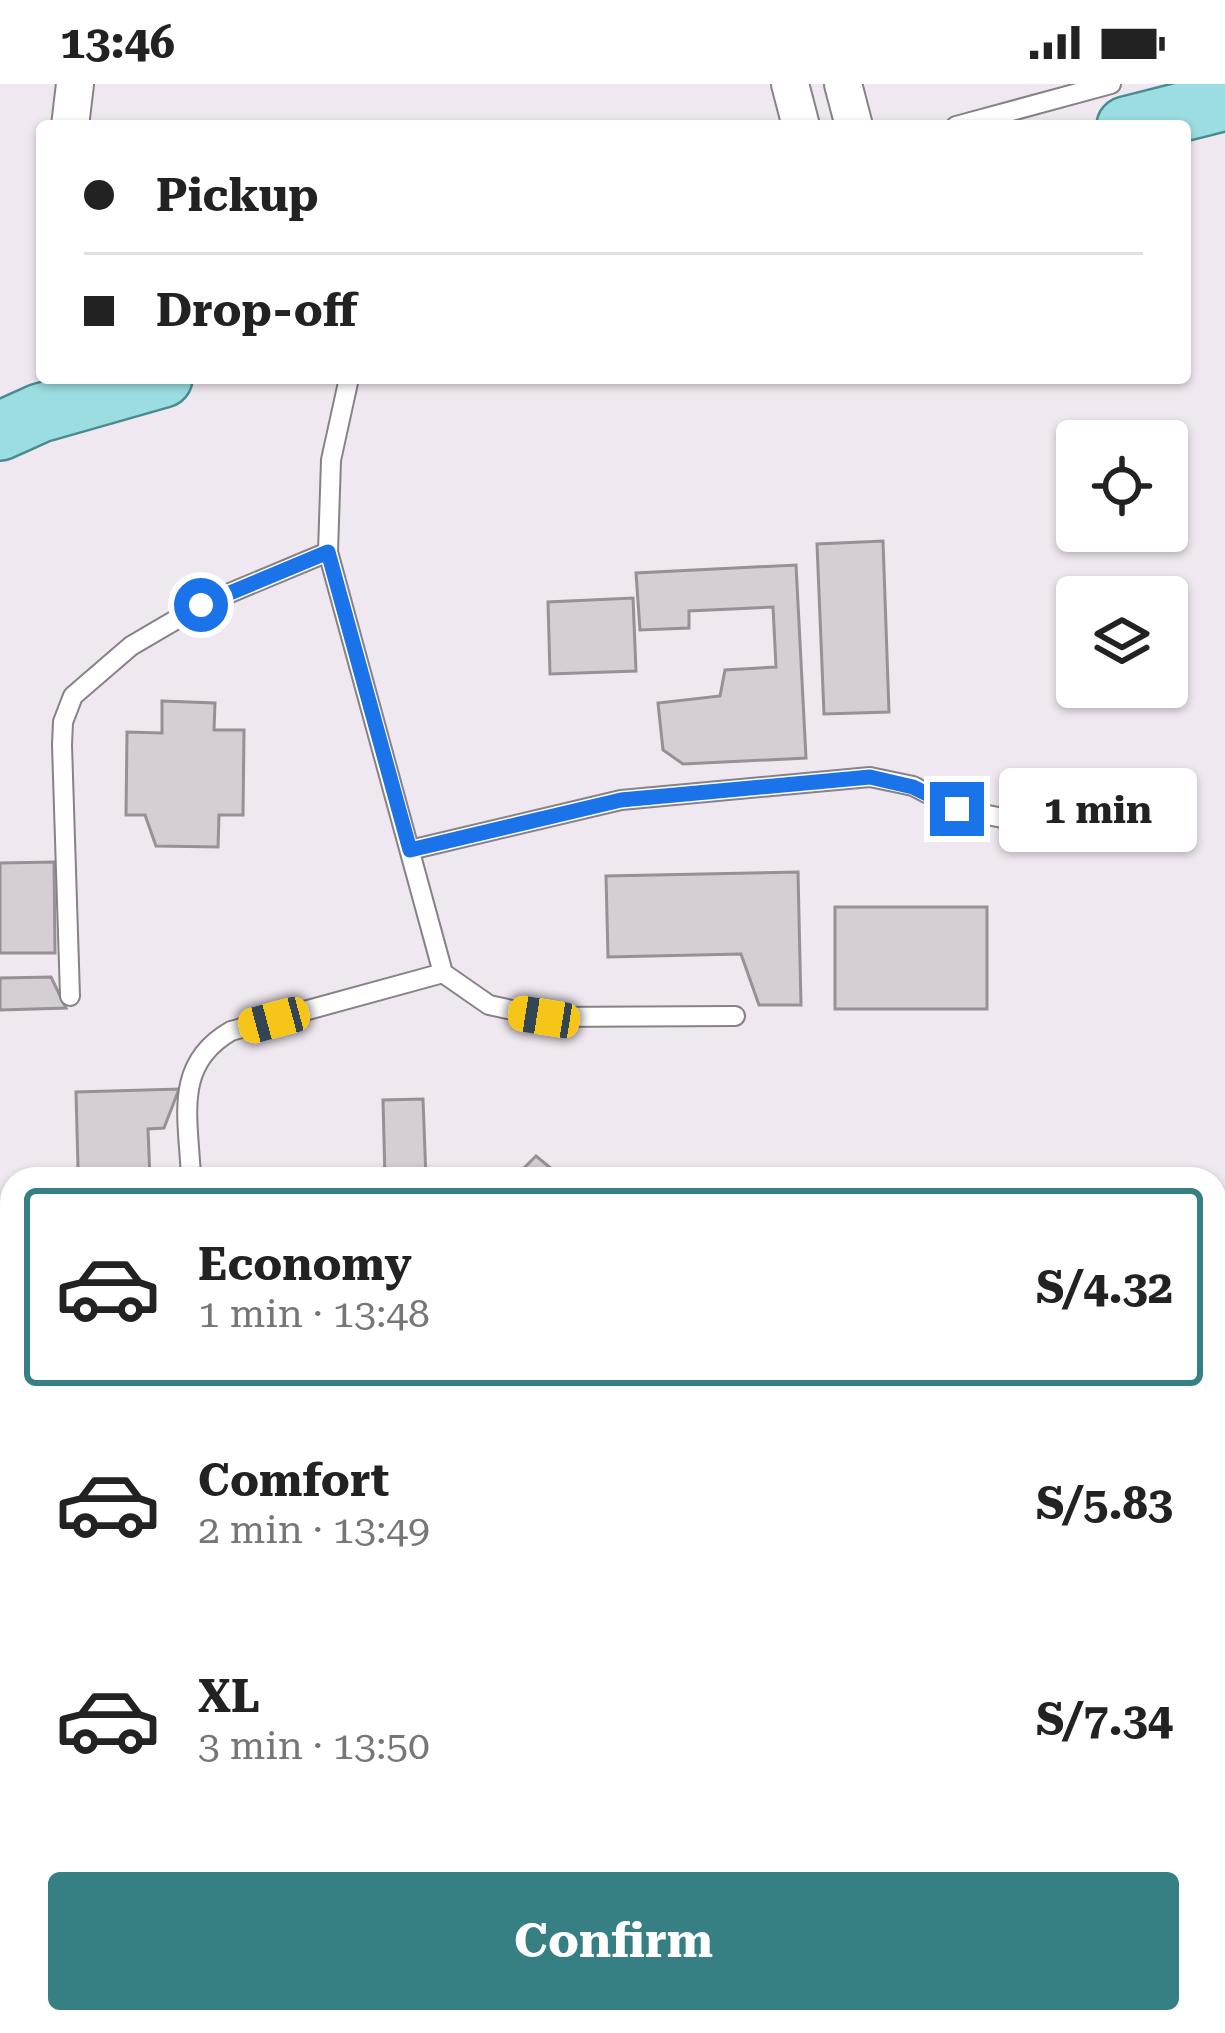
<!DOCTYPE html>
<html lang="en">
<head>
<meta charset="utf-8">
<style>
  :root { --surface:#fff; --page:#f2f2f2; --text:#222; --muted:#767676; --line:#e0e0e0; --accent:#367f83 }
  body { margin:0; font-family:"Roboto Serif",serif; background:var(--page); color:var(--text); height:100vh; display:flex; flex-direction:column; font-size:45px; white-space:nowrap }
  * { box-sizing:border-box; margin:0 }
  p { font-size:39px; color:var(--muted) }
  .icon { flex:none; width:66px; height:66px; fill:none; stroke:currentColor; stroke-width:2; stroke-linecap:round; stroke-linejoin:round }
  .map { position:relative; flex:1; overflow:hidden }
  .side { position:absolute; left:0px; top:1083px; width:1227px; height:867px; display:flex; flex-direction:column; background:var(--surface); border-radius:36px 36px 0 0; box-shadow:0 3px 9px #0004 }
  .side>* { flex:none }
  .banner { position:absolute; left:36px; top:36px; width:1155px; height:264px; border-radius:12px; box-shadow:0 3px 9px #0004; display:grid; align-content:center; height:264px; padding:0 48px; background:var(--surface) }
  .fabs { position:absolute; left:1056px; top:336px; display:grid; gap:24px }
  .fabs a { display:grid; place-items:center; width:132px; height:132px; border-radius:12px; background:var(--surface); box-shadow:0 3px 9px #0004; font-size:60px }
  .end { position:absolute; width:54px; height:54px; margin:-27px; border:15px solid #1a73e8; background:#fff; box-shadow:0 0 0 6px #fff }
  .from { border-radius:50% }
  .bubble { position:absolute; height:84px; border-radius:12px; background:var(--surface); box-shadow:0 3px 9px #0004; font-size:39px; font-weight:700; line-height:84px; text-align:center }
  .car { position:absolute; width:36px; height:72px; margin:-36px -18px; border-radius:15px; box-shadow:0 0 9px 3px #0007; background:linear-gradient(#f5c518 24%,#345 0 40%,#f5c518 0 76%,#345 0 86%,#f5c518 0) }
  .banner b { display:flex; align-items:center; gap:42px; height:114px; font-size:45px }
  .banner b+b { border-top:3px solid var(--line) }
  .banner i { width:30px; height:30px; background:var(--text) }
  ul { padding:21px 0 0; list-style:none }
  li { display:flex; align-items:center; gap:36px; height:198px; margin:0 24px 18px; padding:0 24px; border:6px solid transparent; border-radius:12px }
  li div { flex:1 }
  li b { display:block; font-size:45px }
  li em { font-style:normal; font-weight:700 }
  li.selected { border-color:var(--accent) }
  li>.icon { width:108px; height:108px; stroke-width:1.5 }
  .action { display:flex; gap:24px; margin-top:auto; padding:24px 48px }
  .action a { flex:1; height:138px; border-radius:12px; background:var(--accent); color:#fff; font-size:48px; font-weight:700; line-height:138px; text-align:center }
  .status { display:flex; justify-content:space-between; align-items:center; height:84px; padding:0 60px; background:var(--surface); direction:ltr }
  .status svg { height:33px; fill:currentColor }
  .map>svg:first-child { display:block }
  .building { fill:#d6ced5; stroke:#979096; stroke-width:3 }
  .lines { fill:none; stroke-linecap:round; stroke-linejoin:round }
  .lane-casing { stroke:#888187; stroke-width:22 }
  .street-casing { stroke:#888187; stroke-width:40 }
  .primary-casing { stroke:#468c91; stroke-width:62 }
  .lane { stroke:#fff; stroke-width:18 }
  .street { stroke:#fff; stroke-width:36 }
  .primary { stroke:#9bdde1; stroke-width:57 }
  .route { stroke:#1a73e8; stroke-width:15 }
</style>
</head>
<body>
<div class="status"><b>13:46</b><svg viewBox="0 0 49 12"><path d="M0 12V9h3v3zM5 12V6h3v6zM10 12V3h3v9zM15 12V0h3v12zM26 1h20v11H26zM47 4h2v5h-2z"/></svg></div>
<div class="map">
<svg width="1225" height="1949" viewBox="0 0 1225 1949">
  <rect width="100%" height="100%" fill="#f0e8f0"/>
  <g class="building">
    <polygon points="883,457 889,628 824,630 817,460"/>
    <polygon points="796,481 806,674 683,680 663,666 658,619 720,612 725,586 776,583 773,523 689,527 689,544 640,546 636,489"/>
    <polygon points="633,514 636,587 550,590 548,518"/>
    <polygon points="162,617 215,619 214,646 244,646 243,731 219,731 218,763 156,762 145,731 126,731 127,648 162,649"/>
    <polygon points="54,778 55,869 0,869 0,779"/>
    <polygon points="798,788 801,921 759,921 741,870 608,873 606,792"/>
    <rect x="835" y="823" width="152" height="102"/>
    <polygon points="51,893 66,924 0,926 0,894"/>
    <polygon points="179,1005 164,1044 148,1045 150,1095 66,1095 78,1084 76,1008"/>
    <polygon points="423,1015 426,1095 385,1095 383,1016"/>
    <polygon points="536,1072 564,1095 513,1095"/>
    <polygon points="12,1146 12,1242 0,1229 0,1157"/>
  </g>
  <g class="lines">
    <defs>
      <g id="lane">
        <polyline points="956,42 1111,0"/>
        <polyline points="349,294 331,376 328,468 443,889 489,921 544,933 735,932"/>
        <polyline points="410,766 621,716 870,693 913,702 957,725 1028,739 1087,737"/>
        <polyline points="70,912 62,661 63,638 73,612 131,562 201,521 328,468"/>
        <path d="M 191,1095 C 189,1035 172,981 231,947 L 443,889"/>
        <polyline points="0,1322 12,1322"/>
        <polyline points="0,1390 12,1389"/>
      </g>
      <g id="street">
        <polyline points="790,0 801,42"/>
        <polyline points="843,0 854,42"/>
        <polyline points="70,42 75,0"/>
        <polyline points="0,1781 12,1780"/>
        <polyline points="299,1938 299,1949"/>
        <polyline points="57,1949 59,1938"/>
        <polyline points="499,1949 501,1938"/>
      </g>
      <g id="primary">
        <polyline points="1126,42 1225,17"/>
        <polyline points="0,347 40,329 163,294"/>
      </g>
    </defs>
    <use href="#lane" class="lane-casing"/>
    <use href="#street" class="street-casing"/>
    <use href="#primary" class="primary-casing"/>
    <use href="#lane" class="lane"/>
    <use href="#street" class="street"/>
    <use href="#primary" class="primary"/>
  </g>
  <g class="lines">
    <polyline class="route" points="201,521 328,468 410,766 621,716 870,693 913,703 957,725"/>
  </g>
</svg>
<div class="fabs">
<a><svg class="icon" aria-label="locate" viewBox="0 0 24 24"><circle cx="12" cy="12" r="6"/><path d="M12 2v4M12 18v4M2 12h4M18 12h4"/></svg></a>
<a><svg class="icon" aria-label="layers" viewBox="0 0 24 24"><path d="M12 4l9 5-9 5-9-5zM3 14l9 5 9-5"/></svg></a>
</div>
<i class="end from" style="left:201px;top:521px"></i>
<i class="end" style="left:957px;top:725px"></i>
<div class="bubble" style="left:999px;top:684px;width:198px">1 min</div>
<i class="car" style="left:544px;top:933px;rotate:279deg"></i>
<i class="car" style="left:274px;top:936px;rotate:255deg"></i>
<div class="banner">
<b><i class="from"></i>Pickup</b>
<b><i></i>Drop-off</b>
</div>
<section class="side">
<ul>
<li class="selected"><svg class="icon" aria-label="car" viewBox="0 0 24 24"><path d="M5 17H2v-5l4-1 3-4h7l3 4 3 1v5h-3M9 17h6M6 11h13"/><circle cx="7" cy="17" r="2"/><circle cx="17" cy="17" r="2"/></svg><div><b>Economy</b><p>1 min · 13:48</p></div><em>S/4.32</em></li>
<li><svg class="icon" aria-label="car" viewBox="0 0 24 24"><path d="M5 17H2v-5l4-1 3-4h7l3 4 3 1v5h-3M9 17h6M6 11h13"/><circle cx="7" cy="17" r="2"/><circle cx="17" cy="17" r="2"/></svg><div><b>Comfort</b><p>2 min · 13:49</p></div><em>S/5.83</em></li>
<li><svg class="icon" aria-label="car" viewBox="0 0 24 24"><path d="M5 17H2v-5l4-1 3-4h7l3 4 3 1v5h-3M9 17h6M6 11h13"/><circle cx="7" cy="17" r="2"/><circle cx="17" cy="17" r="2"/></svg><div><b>XL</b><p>3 min · 13:50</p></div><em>S/7.34</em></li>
</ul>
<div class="action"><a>Confirm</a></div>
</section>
</div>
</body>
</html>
